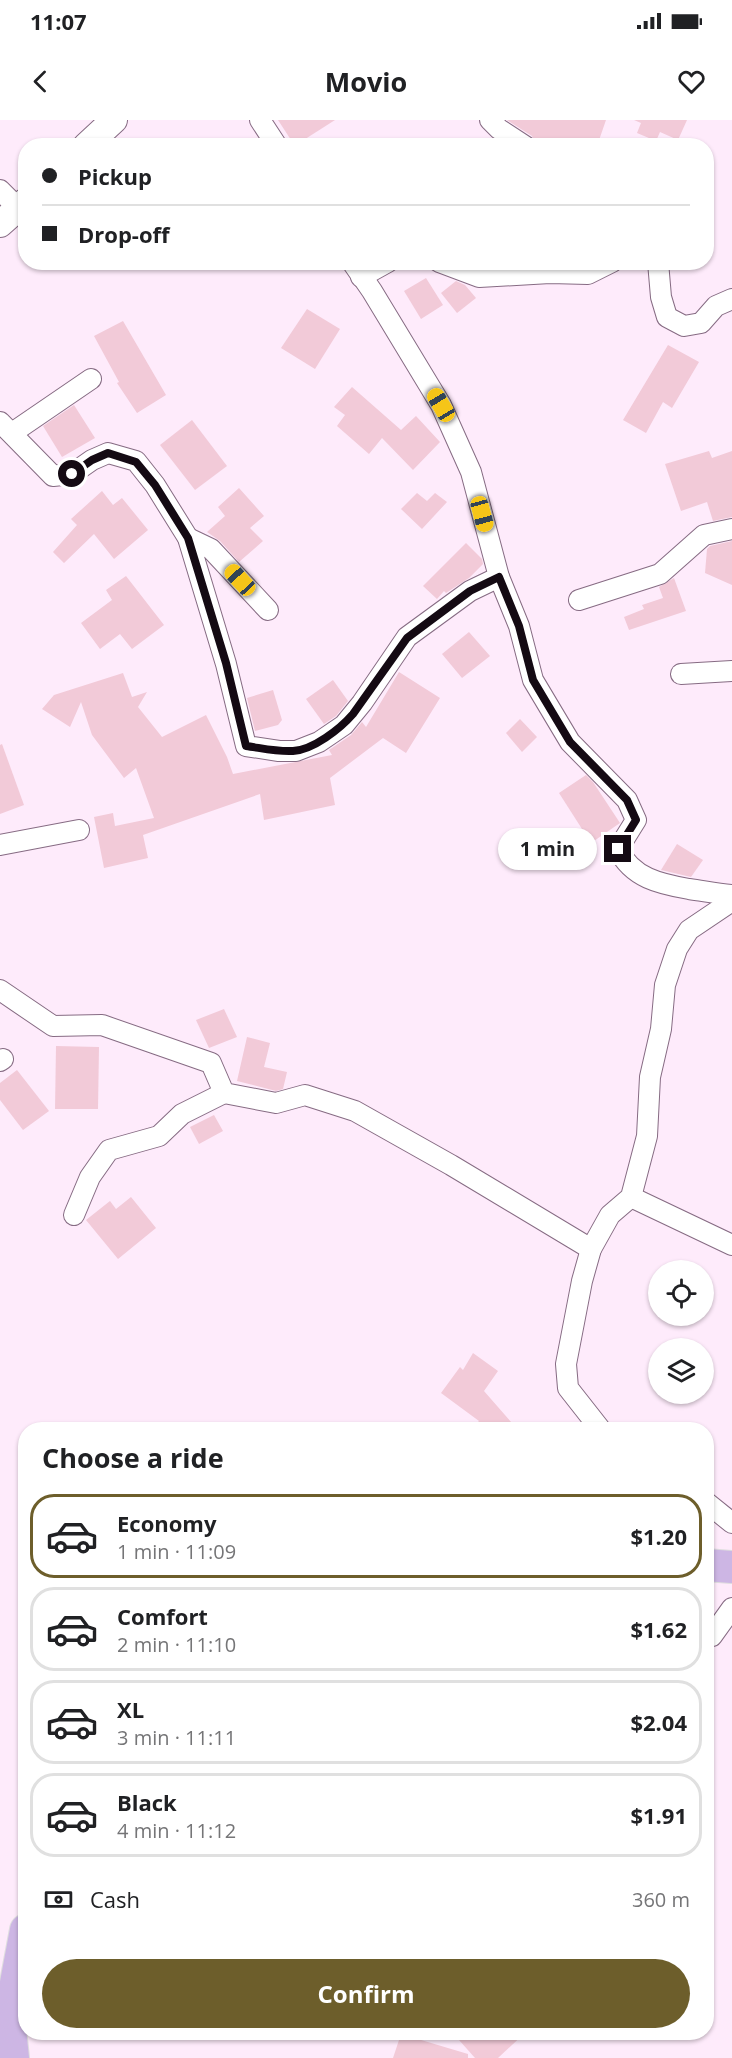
<!DOCTYPE html>
<html lang="en">
<head>
<meta charset="utf-8">
<style>
  :root { --surface:#fff; --page:#f6f6f6; --text:#202124; --muted:#757577; --line:#e0e0e0; --accent:#6d5e2b }
  body { margin:0; font-family:"Open Sans",sans-serif; background:var(--page); color:var(--text); height:100vh; display:flex; flex-direction:column; font-size:22px; white-space:nowrap }
  * { box-sizing:border-box; margin:0 }
  p { font-size:20px; color:var(--muted) }
  .icon { flex:none; width:33px; height:33px; fill:none; stroke:currentColor; stroke-width:2; stroke-linecap:round; stroke-linejoin:round }
  .map { position:relative; flex:1; overflow:hidden }
  .panel { position:absolute; left:18px; top:1302px; width:696px; height:618px; display:flex; flex-direction:column; background:var(--surface); border-radius:24px; box-shadow:0 2px 4px #0004 }
  .panel>* { flex:none }
  .hud { position:absolute; left:18px; top:18px; width:696px; height:132px; border-radius:24px; box-shadow:0 2px 4px #0004; display:grid; align-content:center; height:132px; padding:0 24px; background:var(--surface) }
  .controls { position:absolute; left:648px; top:1140px; display:grid; gap:12px }
  .controls a { display:grid; place-items:center; width:66px; height:66px; border-radius:50%; background:var(--surface); box-shadow:0 2px 4px #0004; font-size:30px }
  .end { position:absolute; width:27px; height:27px; margin:-14px; border:8px solid #140a13; background:#fff; box-shadow:0 0 0 3px #fff }
  .from { border-radius:50% }
  .bubble { position:absolute; height:42px; border-radius:21px; background:var(--surface); box-shadow:0 2px 4px #0004; font-size:20px; font-weight:700; line-height:42px; text-align:center }
  .car { position:absolute; width:18px; height:36px; margin:-18px -9px; border-radius:8px; box-shadow:0 0 4px 2px #0007; background:linear-gradient(#f5c518 24%,#345 0 40%,#f5c518 0 76%,#345 0 86%,#f5c518 0) }
  .hud b { display:flex; align-items:center; gap:21px; height:57px; font-size:22px }
  .hud b+b { border-top:2px solid var(--line) }
  .hud i { width:15px; height:15px; background:var(--text) }
  ul { padding:0; list-style:none }
  li { display:flex; align-items:center; gap:18px; height:84px; margin:0 12px 9px; padding:0 12px; border:3px solid var(--line); border-radius:24px }
  li div { flex:1 }
  li b { display:block; font-size:22px }
  li em { font-style:normal; font-weight:700 }
  li.active { border-color:var(--accent) }
  li>.icon { width:54px; height:54px; stroke-width:1.5 }
  h2 { padding:0 24px; font-size:27px; line-height:72px }
  .pay { display:flex; align-items:center; gap:15px; height:66px; padding:0 24px; font-size:22px }
  .pay p { margin-inline-start:auto }
  .primary-button { display:flex; gap:12px; margin-top:auto; padding:12px 24px }
  .primary-button a { flex:1; height:69px; border-radius:36px; background:var(--accent); color:#fff; font-size:24px; font-weight:700; line-height:69px; text-align:center }
  .status { display:flex; justify-content:space-between; align-items:center; height:42px; padding:0 30px; background:var(--surface); direction:ltr }
  .status svg { height:16px; fill:currentColor }
  header { display:flex; justify-content:space-between; align-items:center; height:78px; padding:0 24px; background:var(--surface); font-size:27px; font-weight:700 }
  .map>svg:first-child { display:block }
  .building { fill:#f2cad8 }
  .lines { fill:none; stroke-linecap:round; stroke-linejoin:round }
  .minor-casing { stroke:#866b83; stroke-width:22 }
  .tertiary-casing { stroke:#866b83; stroke-width:28 }
  .primary-casing { stroke:#deddde; stroke-width:34 }
  .minor { stroke:#fff; stroke-width:20 }
  .tertiary { stroke:#fff; stroke-width:26 }
  .primary { stroke:#cdb6e4; stroke-width:32 }
  .route { stroke:#140a13; stroke-width:8 }
</style>
</head>
<body>
<div class="status"><b>11:07</b><svg viewBox="0 0 49 12"><path d="M0 12V9h3v3zM5 12V6h3v6zM10 12V3h3v9zM15 12V0h3v12zM26 1h20v11H26zM47 4h2v5h-2z"/></svg></div>
<header><svg class="icon" aria-label="back" viewBox="0 0 24 24"><path d="M15 5l-7 7 7 7"/></svg>Movio<svg class="icon" aria-label="heart" viewBox="0 0 24 24"><path d="M12 20l-8-8c-3-5 5-10 8-4 3-6 11-1 8 4z"/></svg></header>
<div class="map">
<svg width="732" height="1938" viewBox="0 0 732 1938">
  <rect width="100%" height="100%" fill="#feebfb"/>
  <g class="building">
    <polygon points="278,0 335,0 299,23 291,20"/>
    <polygon points="507,0 606,0 597,26 537,26 532,16"/>
    <polygon points="634,0 687,0 678,20 660,12 656,21 637,13 641,3"/>
    <polygon points="426,158 443,185 421,199 404,171"/>
    <polygon points="456,161 465,165 476,178 457,193 441,173"/>
    <polygon points="307,189 340,209 315,249 281,228"/>
    <polygon points="123,201 166,275 137,293 117,263 119,262 94,216"/>
    <polygon points="668,225 699,242 672,288 663,282 646,313 623,300"/>
    <polygon points="352,267 401,310 416,296 440,322 413,350 382,318 369,334 337,306 345,295 334,287"/>
    <polygon points="74,285 95,318 62,337 43,306"/>
    <polygon points="192,300 227,346 195,370 160,325"/>
    <polygon points="709,331 712,338 732,331 732,397 713,401 707,382 681,391 665,344"/>
    <polygon points="239,368 264,396 250,408 263,421 239,442 220,421 207,412 225,396 218,387"/>
    <polygon points="102,371 113,385 122,378 148,410 114,439 94,414 64,443 53,432 77,405 71,399"/>
    <polygon points="417,373 427,381 435,373 447,382 422,409 401,389"/>
    <polygon points="732,421 732,465 705,453 707,429 710,426"/>
    <polygon points="466,423 482,439 483,444 469,458 446,473 444,471 437,479 423,466"/>
    <polygon points="126,456 164,505 132,529 120,514 100,529 81,503 112,480 106,470"/>
    <polygon points="674,458 686,491 629,510 624,497 644,489 642,485 663,478 659,467"/>
    <polygon points="469,512 490,536 462,558 442,534"/>
    <polygon points="399,552 440,578 406,633 383,618 330,658 335,685 264,700 260,674 143,715 148,738 104,748 94,697 113,693 115,706 154,698 136,648 124,658 92,615 81,582 70,607 42,589 54,575 123,553 132,577 147,572 138,587 162,617 206,595 227,637 233,654 332,635 329,630 351,615 362,602 366,607"/>
    <polygon points="333,560 348,581 336,596 324,604 306,579"/>
    <polygon points="273,570 282,600 278,605 255,611 247,578"/>
    <polygon points="520,599 537,617 522,632 506,613"/>
    <polygon points="2,624 24,685 0,694 0,625"/>
    <polygon points="586,655 593,662 620,703 591,723 559,673"/>
    <polygon points="677,724 703,740 691,757 661,750"/>
    <polygon points="224,889 237,917 209,928 196,900"/>
    <polygon points="247,917 270,923 264,947 287,952 283,969 276,971 237,961"/>
    <polygon points="56,926 99,927 98,989 55,989"/>
    <polygon points="17,950 49,991 23,1010 0,980 0,963"/>
    <polygon points="214,995 223,1011 199,1024 190,1007"/>
    <polygon points="131,1077 156,1108 118,1139 86,1100 110,1081 116,1089"/>
    <polygon points="473,1233 498,1251 484,1271 518,1310 470,1310 479,1301 441,1273 460,1247 463,1250"/>
    <polygon points="468,1912 526,1912 498,1938 475,1938 459,1920"/>
    <polygon points="401,1914 468,1934 468,1938 393,1938"/>
  </g>
  <g class="lines">
    <defs>
      <g id="minor">
        <polyline points="260,0 277,26"/>
        <polyline points="490,0 499,9 525,26"/>
        <polyline points="0,70 18,88"/>
        <path d="M 352,142 L 372,171 L 441,285 L 471,352 L 499,457 L 519,506 L 533,560 L 570,622 L 627,680 L 636,700 L 618,729 C 632,758 660,764 689,769 C 704,771 717,774 732,775"/>
        <polyline points="439,142 479,157 550,153 588,154 612,142"/>
        <polyline points="658,142 661,177 667,197 684,206 701,203 716,186 732,179"/>
        <polyline points="361,157 388,142"/>
        <polyline points="0,302 53,356 72,354 92,340 108,333 136,341 155,365 188,418 226,544 246,626 279,631 296,631 319,622 344,605 362,583 407,517 470,471 499,457"/>
        <polyline points="12,313 91,259"/>
        <polyline points="188,418 211,429 268,490"/>
        <polyline points="579,480 660,454 704,415 732,409"/>
        <polyline points="681,554 732,551"/>
        <polyline points="0,725 79,710"/>
        <polyline points="0,870 53,906 102,905 211,943 224,973 276,983 305,975 355,991 451,1045 591,1129"/>
        <polyline points="0,941 3,939"/>
        <polyline points="631,1077 732,1125"/>
        <polyline points="74,1095 90,1057 109,1030 159,1016 182,994 224,973"/>
        <polyline points="601,1310 568,1268 566,1244 582,1161 591,1129 610,1095 631,1077 647,1016 650,957 661,909 665,865 677,829 689,810 732,781"/>
        <polyline points="706,1382 732,1403"/>
        <polyline points="706,1516 712,1516 732,1488"/>
      </g>
      <g id="tertiary">
        <polyline points="86,26 114,0"/>
        <polyline points="0,104 26,81"/>
      </g>
      <g id="primary">
        <polyline points="706,1445 732,1447"/>
        <polyline points="13,1938 9,1900 26,1810"/>
      </g>
    </defs>
    <use href="#minor" class="minor-casing"/>
    <use href="#tertiary" class="tertiary-casing"/>
    <use href="#primary" class="primary-casing"/>
    <use href="#minor" class="minor"/>
    <use href="#tertiary" class="tertiary"/>
    <use href="#primary" class="primary"/>
  </g>
  <g class="lines">
    <path class="route" d="M 72,354 L 92,340 L 108,333 L 136,342 L 155,365 L 188,418 L 226,543 L 246,626 C 261,628 277,632 293,631 C 313,630 340,609 353,594 L 407,518 L 470,471 L 499,457 L 519,506 L 533,560 L 570,622 L 627,680 L 636,700 L 618,729"/>
  </g>
</svg>
<div class="controls">
<a><svg class="icon" aria-label="locate" viewBox="0 0 24 24"><circle cx="12" cy="12" r="6"/><path d="M12 2v4M12 18v4M2 12h4M18 12h4"/></svg></a>
<a><svg class="icon" aria-label="layers" viewBox="0 0 24 24"><path d="M12 4l9 5-9 5-9-5zM3 14l9 5 9-5"/></svg></a>
</div>
<i class="end from" style="left:72px;top:354px"></i>
<i class="end" style="left:618px;top:729px"></i>
<div class="bubble" style="left:498px;top:708px;width:99px">1 min</div>
<i class="car" style="left:441px;top:285px;rotate:329deg"></i>
<i class="car" style="left:482px;top:394px;rotate:165deg"></i>
<i class="car" style="left:240px;top:460px;rotate:317deg"></i>
<div class="hud">
<b><i class="from"></i>Pickup</b>
<b><i></i>Drop-off</b>
</div>
<section class="panel">
<h2>Choose a ride</h2>
<ul>
<li class="active"><svg class="icon" aria-label="car" viewBox="0 0 24 24"><path d="M5 17H2v-5l4-1 3-4h7l3 4 3 1v5h-3M9 17h6M6 11h13"/><circle cx="7" cy="17" r="2"/><circle cx="17" cy="17" r="2"/></svg><div><b>Economy</b><p>1 min · 11:09</p></div><em>$1.20</em></li>
<li><svg class="icon" aria-label="car" viewBox="0 0 24 24"><path d="M5 17H2v-5l4-1 3-4h7l3 4 3 1v5h-3M9 17h6M6 11h13"/><circle cx="7" cy="17" r="2"/><circle cx="17" cy="17" r="2"/></svg><div><b>Comfort</b><p>2 min · 11:10</p></div><em>$1.62</em></li>
<li><svg class="icon" aria-label="car" viewBox="0 0 24 24"><path d="M5 17H2v-5l4-1 3-4h7l3 4 3 1v5h-3M9 17h6M6 11h13"/><circle cx="7" cy="17" r="2"/><circle cx="17" cy="17" r="2"/></svg><div><b>XL</b><p>3 min · 11:11</p></div><em>$2.04</em></li>
<li><svg class="icon" aria-label="car" viewBox="0 0 24 24"><path d="M5 17H2v-5l4-1 3-4h7l3 4 3 1v5h-3M9 17h6M6 11h13"/><circle cx="7" cy="17" r="2"/><circle cx="17" cy="17" r="2"/></svg><div><b>Black</b><p>4 min · 11:12</p></div><em>$1.91</em></li>
</ul>
<div class="pay"><svg class="icon" aria-label="cash" viewBox="0 0 24 24"><path d="M3 7h18v10H3z"/><circle cx="12" cy="12" r="2"/></svg>Cash<p>360 m</p></div>
<div class="primary-button"><a>Confirm</a></div>
</section>
</div>
</body>
</html>
